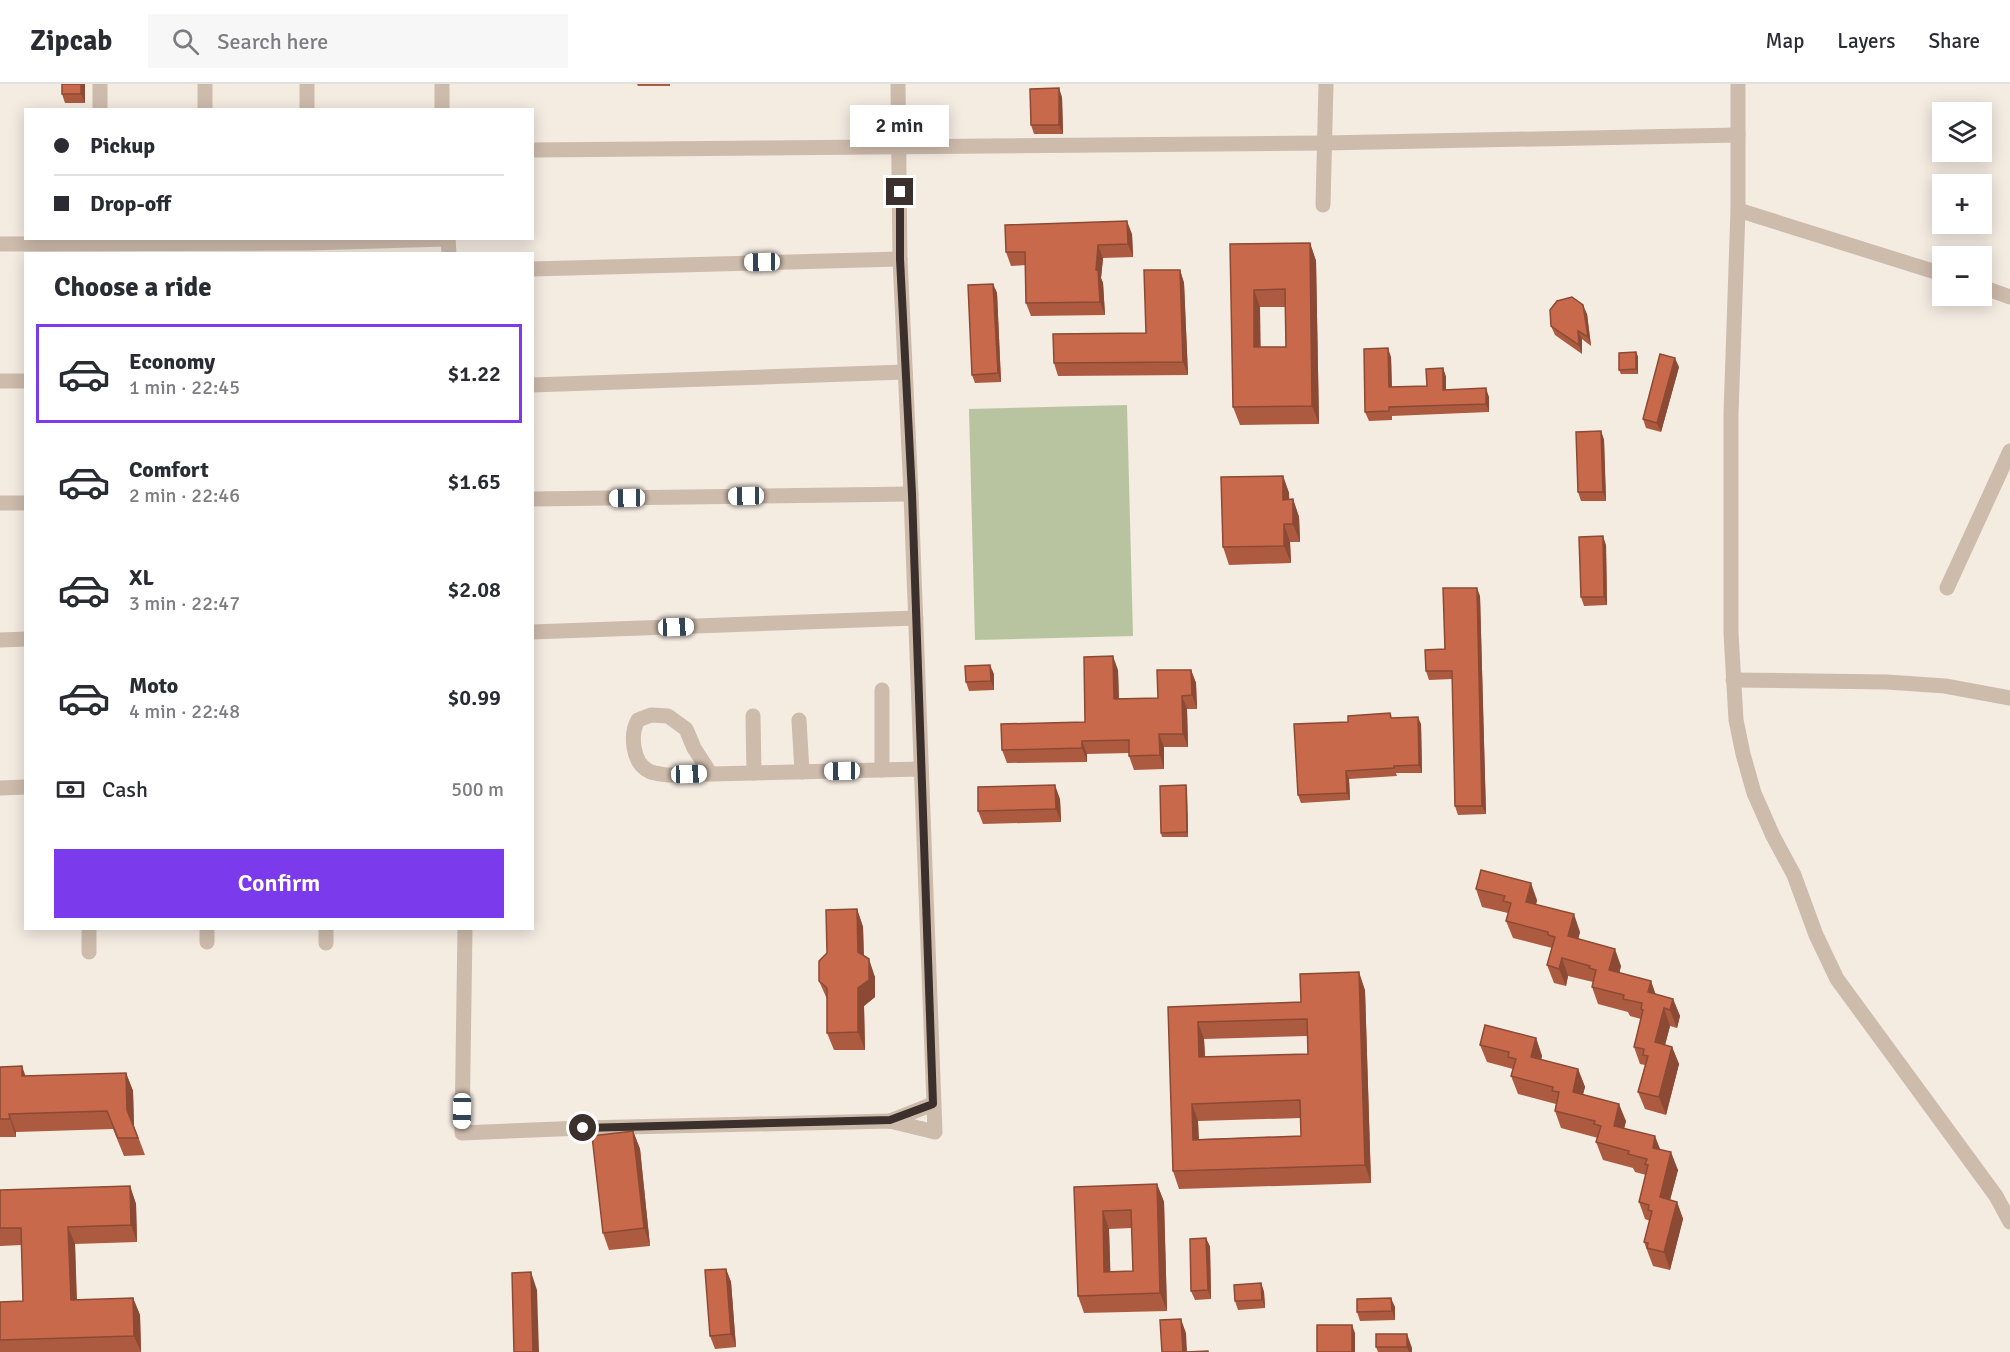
<!DOCTYPE html>
<html lang="en">
<head>
<meta charset="utf-8">
<style>
  :root { --surface:#fff; --page:#f7f7f7; --text:#2b2b33; --muted:#7c7c81; --line:#e1e1e2; --accent:#7c3aed }
  body { margin:0; font-family:Signika,sans-serif; background:var(--page); color:var(--text); height:100vh; display:flex; flex-direction:column; font-size:22px; white-space:nowrap }
  * { box-sizing:border-box; margin:0 }
  p { font-size:20px; color:var(--muted) }
  .icon { flex:none; width:33px; height:33px; fill:none; stroke:currentColor; stroke-width:2; stroke-linecap:round; stroke-linejoin:round }
  .map { position:relative; flex:1; overflow:hidden }
  .panel { position:absolute; left:24px; top:168px; width:510px; height:678px; display:flex; flex-direction:column; background:var(--surface); border-radius:0px; box-shadow:0 3px 15px #0003 }
  .panel>* { flex:none }
  .banner { position:absolute; left:24px; top:24px; width:510px; height:132px; border-radius:0px; box-shadow:0 3px 15px #0003; display:grid; align-content:center; height:132px; padding:0 30px; background:var(--surface) }
  .controls { position:absolute; left:1932px; top:18px; display:grid; gap:12px }
  .controls a { display:grid; place-items:center; width:60px; height:60px; border-radius:0px; background:var(--surface); box-shadow:0 3px 15px #0003; font-size:30px }
  .end { position:absolute; width:27px; height:27px; margin:-14px; border:8px solid #3b302b; background:#fff; box-shadow:0 0 0 3px #fff }
  .from { border-radius:50% }
  .bubble { position:absolute; height:42px; border-radius:0px; background:var(--surface); box-shadow:0 3px 15px #0003; font-size:20px; font-weight:600; line-height:42px; text-align:center }
  .car { position:absolute; width:18px; height:36px; margin:-18px -9px; border-radius:8px; box-shadow:0 0 4px 2px #0007; background:linear-gradient(#fff 24%,#345 0 40%,#fff 0 76%,#345 0 86%,#fff 0) }
  .banner b { display:flex; align-items:center; gap:21px; height:57px; font-size:22px }
  .banner b+b { border-top:2px solid var(--line) }
  .banner i { width:15px; height:15px; background:var(--text) }
  ul { padding:0; list-style:none }
  li { display:flex; align-items:center; gap:18px; height:99px; margin:0 12px 9px; padding:0 18px; border:3px solid transparent; border-radius:0px }
  li div { flex:1 }
  li b { display:block; font-size:22px }
  li em { font-style:normal; font-weight:600 }
  li.current { border-color:var(--accent) }
  li>.icon { width:54px; height:54px; stroke-width:1.5 }
  h2 { padding:0 30px; font-size:27px; line-height:72px }
  .pay { display:flex; align-items:center; gap:15px; height:66px; padding:0 30px; font-size:22px }
  .pay p { margin-inline-start:auto }
  .button { display:flex; gap:12px; margin-top:auto; padding:12px 30px }
  .button a { flex:1; height:69px; border-radius:0px; background:var(--accent); color:#fff; font-size:24px; font-weight:600; line-height:69px; text-align:center }
  header { display:flex; align-items:center; gap:36px; box-sizing:border-box; height:84px; padding:0 30px; background:var(--surface); border-bottom:2px solid var(--line) }
  header strong { font-size:28px }
  nav { display:flex; gap:33px; margin-inline-start:auto; font-size:21px }
  .search { width:420px; height:54px; background:var(--page); display:flex; align-items:center; gap:15px; box-sizing:border-box; padding:0 21px; border-radius:0px; color:var(--muted); font-size:22px }
  .map>svg:first-child { display:block }
  .green { fill:#b8c4a0 }
  .lines { fill:none; stroke-linecap:round; stroke-linejoin:round }
  .street { stroke:#cdbbac; stroke-width:15 }
  .wall { fill:#ac5a40; fill-rule:evenodd }
  .shaded-wall { fill:#8c4a34 }
  .building { fill:#c8694b; stroke:#8c4a34; stroke-width:1.5; fill-rule:evenodd }
  .route { stroke:#3b302b; stroke-width:8 }
</style>
</head>
<body>
<header>
<strong>Zipcab</strong>
<div class="search"><svg class="icon" aria-label="search" viewBox="0 0 24 24"><circle cx="10" cy="10" r="6"/><path d="M15 15l6 6"/></svg>Search here</div>
<nav><a>Map</a><a>Layers</a><a>Share</a></nav>
</header>
<div class="map">
<svg width="2010" height="1268" viewBox="0 0 2010 1268">
  <rect width="100%" height="100%" fill="#f4ebe1"/>
  <polygon class="green" points="1127,321 1133,552 975,556 969,325"/>
  <g class="lines">
    <g class="street">
      <polyline points="100,0 100,26"/>
      <polyline points="205,0 205,26"/>
      <polyline points="307,0 307,26"/>
      <polyline points="442,0 442,26"/>
      <polyline points="1738,0 1738,126 1731,330 1731,549 1736,636 1743,670 1754,709 1773,752 1794,791 1816,851 1837,895 1996,1112 2010,1138"/>
      <polyline points="532,66 1324,59 1738,51"/>
      <polyline points="1323,121 1326,0"/>
      <polyline points="1738,126 1942,190"/>
      <polyline points="448,154 449,170"/>
      <polyline points="0,160 308,159 448,155"/>
      <polyline points="532,185 900,175"/>
      <polyline points="1982,203 2010,213"/>
      <polyline points="0,297 26,297"/>
      <polyline points="532,301 905,288"/>
      <polyline points="532,415 911,410"/>
      <polyline points="0,419 26,419"/>
      <polyline points="1947,504 2010,367"/>
      <polyline points="532,548 916,534"/>
      <polyline points="0,556 26,555"/>
      <polyline points="1733,596 1887,598 1945,602 2010,614"/>
      <polyline points="882,606 882,686"/>
      <polyline points="753,632 754,689"/>
      <polyline points="799,636 802,688"/>
      <path d="M 710,689 L 694,664 L 686,645 L 668,632 L 651,631 L 638,636 C 630,650 632,679 649,687 C 654,690 662,690 668,691 L 921,685"/>
      <polyline points="0,704 26,703"/>
      <polyline points="89,844 89,868"/>
      <polyline points="207,844 207,858"/>
      <polyline points="326,844 326,859"/>
      <polyline points="465,844 462,1049 583,1044 890,1037 935,1048 911,410 900,175 898,0"/>
      <polyline points="890,1037 933,1020"/>
    </g>
  </g>
  <g class="wall">
    <polygon points="62,0 85,0 85,19 65,19 62,10"/>
    <polygon points="637,0 670,0 670,2 638,2"/>
    <polygon points="1062,13 1063,50 1034,50 1031,41"/>
    <polygon points="1132,150 1133,173 1103,174 1101,194 1103,199 1105,231 1031,232 1026,219 1026,181 1011,182 1006,168"/>
    <path d="M 1310,159 L 1316,177 L 1319,340 L 1240,341 L 1233,323 L 1230,160 ZM 1260,223 L 1285,223 L 1286,263 L 1260,263 Z"/>
    <polygon points="1180,186 1184,199 1188,291 1058,292 1054,279 1146,249"/>
    <polygon points="993,200 997,209 1001,298 975,299 972,291"/>
    <polygon points="1587,230 1591,262 1582,255 1582,270 1555,251 1551,242"/>
    <polygon points="1636,268 1638,273 1638,290 1621,290 1619,286"/>
    <polygon points="1391,273 1392,303 1427,302 1443,284 1446,293 1446,306 1489,313 1489,328 1392,332 1392,336 1369,337 1365,328"/>
    <polygon points="1679,283 1661,348 1646,344 1643,335"/>
    <polygon points="1601,347 1604,356 1606,417 1581,417 1578,408"/>
    <polygon points="1283,392 1289,409 1289,415 1293,415 1299,433 1300,458 1290,458 1291,479 1229,481 1223,463"/>
    <polygon points="1606,461 1607,521 1584,522 1581,513"/>
    <polygon points="1480,512 1486,730 1458,731 1455,722 1452,595 1429,596 1426,587 1445,565"/>
    <polygon points="1118,586 1119,615 1158,614 1191,586 1196,599 1197,625 1187,625 1188,663 1164,663 1164,685 1134,686 1129,672 1129,669 1087,670 1087,678 1007,679 1002,666 1085,638"/>
    <polygon points="994,590 994,606 969,607 966,598"/>
    <polygon points="1392,634 1421,640 1422,689 1396,689 1397,692 1349,695 1350,716 1301,719 1298,711 1348,638"/>
    <polygon points="1186,701 1187,706 1188,753 1162,753 1161,749"/>
    <polygon points="1060,715 1061,738 983,740 978,727"/>
    <polygon points="1476,805 1537,816 1536,821 1580,848 1578,855 1621,882 1619,889 1651,897 1655,910 1673,915 1680,932 1677,944 1670,942 1665,961 1672,963 1679,980 1666,1031 1645,1025 1638,1008 1645,981 1640,980 1634,963 1641,935 1630,932 1628,928 1598,920 1592,903 1593,898 1568,892 1566,902 1554,899 1547,881 1552,864 1513,854 1506,837 1508,829 1482,823"/>
    <polygon points="857,825 863,843 864,872 875,893 875,913 864,922 865,966 834,966 827,949 827,915 819,897 827,869"/>
    <path d="M 1365,906 L 1371,1099 L 1179,1105 L 1173,1087 L 1168,923 L 1301,918 ZM 1307,952 L 1308,970 L 1205,973 L 1204,955 ZM 1301,1034 L 1301,1052 L 1199,1055 L 1198,1037 Z"/>
    <polygon points="1536,954 1542,972 1541,976 1578,985 1585,1003 1583,1010 1626,1037 1624,1045 1660,1065 1678,1086 1670,1116 1677,1118 1683,1135 1670,1186 1653,1182 1644,1158 1650,1137 1645,1135 1639,1118 1646,1091 1635,1088 1633,1084 1603,1076 1596,1058 1598,1054 1561,1044 1555,1027 1556,1020 1518,1010 1511,992 1513,985 1487,978 1480,961"/>
    <polygon points="0,983 26,992 126,989 133,1007 134,1042 145,1071 124,1072 113,1045 16,1048 16,1053 0,1053"/>
    <polygon points="633,1047 640,1065 650,1162 609,1166 603,1149"/>
    <path d="M 1157,1100 L 1164,1118 L 1167,1227 L 1084,1229 L 1078,1212 L 1074,1103 ZM 1132,1144 L 1133,1187 L 1110,1188 L 1109,1145 Z"/>
    <polygon points="130,1102 136,1120 137,1158 75,1160 77,1216 133,1214 140,1231 141,1268 0,1268 0,1218 23,1217 22,1161 0,1162 0,1106"/>
    <polygon points="1206,1154 1210,1163 1211,1215 1195,1216 1191,1207"/>
    <polygon points="726,1185 731,1198 736,1263 715,1265 710,1252"/>
    <polygon points="1261,1199 1264,1208 1265,1224 1238,1226 1235,1217"/>
    <polygon points="1395,1223 1395,1236 1360,1237 1357,1228"/>
    <polygon points="1376,1250 1412,1264 1412,1268 1378,1268 1376,1263"/>
  </g>
  <g class="shaded-wall">
    <polygon points="81,0 85,0 85,19 81,10"/>
    <polygon points="1059,4 1062,13 1063,50 1059,41"/>
    <polygon points="1127,137 1132,150 1133,173 1128,160"/>
    <polygon points="1310,159 1316,177 1319,340 1312,322"/>
    <polygon points="1098,161 1103,174 1101,194 1103,199 1105,231 1100,218 1096,186"/>
    <polygon points="1180,186 1184,199 1188,291 1183,278"/>
    <polygon points="993,200 997,209 1001,298 998,289"/>
    <polygon points="1254,206 1260,223 1261,280 1254,263"/>
    <polygon points="1583,221 1587,230 1591,262 1588,253"/>
    <polygon points="1578,247 1582,255 1582,270 1579,261"/>
    <polygon points="1388,264 1391,273 1392,312 1389,303"/>
    <polygon points="1636,268 1638,273 1638,290 1636,285"/>
    <polygon points="1675,274 1679,283 1661,348 1657,339"/>
    <polygon points="1443,284 1446,293 1446,315 1443,306"/>
    <polygon points="1486,304 1489,313 1489,328 1486,320"/>
    <polygon points="1601,347 1604,356 1606,417 1603,408"/>
    <polygon points="1283,392 1289,409 1290,433 1283,416"/>
    <polygon points="1293,415 1299,433 1300,458 1293,440"/>
    <polygon points="1284,440 1290,458 1291,479 1284,462"/>
    <polygon points="1603,452 1606,461 1607,521 1604,513"/>
    <polygon points="1477,504 1480,512 1486,730 1482,722"/>
    <polygon points="1113,572 1118,586 1119,628 1114,615"/>
    <polygon points="990,581 994,590 994,606 991,597"/>
    <polygon points="1191,586 1196,599 1197,625 1192,611"/>
    <polygon points="1182,612 1187,625 1188,663 1183,650"/>
    <polygon points="1418,633 1421,640 1422,689 1419,681"/>
    <polygon points="1159,650 1164,663 1164,685 1160,671"/>
    <polygon points="1082,657 1087,670 1087,678 1082,664"/>
    <polygon points="1346,687 1349,695 1350,716 1347,709"/>
    <polygon points="1055,701 1060,715 1061,738 1056,725"/>
    <polygon points="1186,701 1187,706 1188,753 1187,748"/>
    <polygon points="1531,799 1537,816 1532,836 1526,818"/>
    <polygon points="857,825 863,843 864,885 858,868"/>
    <polygon points="1574,830 1580,848 1574,870 1568,852"/>
    <polygon points="1615,865 1621,882 1616,904 1609,886"/>
    <polygon points="1562,874 1568,892 1566,902 1559,885"/>
    <polygon points="869,875 875,893 875,913 864,922 865,966 858,948 858,904"/>
    <polygon points="1359,888 1365,906 1371,1099 1365,1081"/>
    <polygon points="1651,897 1657,914 1648,908"/>
    <polygon points="1673,915 1680,932 1677,944 1670,926"/>
    <polygon points="1664,924 1670,942 1661,976 1655,958"/>
    <polygon points="1198,938 1204,955 1206,991 1199,973"/>
    <polygon points="1536,954 1542,972 1537,991 1531,973"/>
    <polygon points="1672,963 1679,980 1666,1031 1659,1013"/>
    <polygon points="22,982 28,999 22,992"/>
    <polygon points="1578,985 1585,1003 1579,1025 1573,1008"/>
    <polygon points="126,989 133,1007 134,1044 127,1026"/>
    <polygon points="1192,1020 1198,1037 1199,1073 1193,1056"/>
    <polygon points="1619,1020 1626,1037 1620,1060 1614,1042"/>
    <polygon points="9,1030 16,1048 16,1053 10,1035"/>
    <polygon points="633,1047 640,1065 650,1162 644,1144"/>
    <polygon points="1655,1052 1662,1070 1653,1064"/>
    <polygon points="1671,1068 1678,1086 1666,1131 1660,1113"/>
    <polygon points="1157,1100 1164,1118 1167,1227 1160,1209"/>
    <polygon points="130,1102 136,1120 137,1158 131,1141"/>
    <polygon points="1677,1118 1683,1135 1670,1186 1664,1168"/>
    <polygon points="1103,1127 1109,1145 1111,1205 1104,1188"/>
    <polygon points="68,1143 75,1160 77,1233 71,1216"/>
    <polygon points="1206,1154 1210,1163 1211,1215 1208,1206"/>
    <polygon points="726,1185 731,1198 736,1263 731,1250"/>
    <polygon points="531,1188 537,1206 539,1268 533,1268"/>
    <polygon points="1261,1199 1264,1208 1265,1224 1262,1216"/>
    <polygon points="133,1214 140,1231 141,1268 134,1252"/>
    <polygon points="1391,1214 1395,1223 1395,1236 1392,1227"/>
    <polygon points="1181,1235 1186,1249 1187,1268 1183,1268"/>
    <polygon points="1352,1241 1355,1249 1355,1268 1352,1268"/>
    <polygon points="1407,1250 1412,1264 1412,1268 1409,1268 1407,1263"/>
  </g>
  <g class="building">
    <rect x="62" y="0" width="19" height="10"/>
    <polygon points="1059,4 1059,41 1031,41 1030,5"/>
    <polygon points="1127,137 1128,160 1098,161 1096,186 1098,186 1100,218 1026,219 1025,168 1006,168 1005,141"/>
    <path d="M 1310,159 L 1312,322 L 1233,323 L 1230,160 ZM 1285,205 L 1286,263 L 1254,263 L 1254,206 Z"/>
    <polygon points="1144,186 1180,186 1183,278 1054,279 1053,250 1146,249"/>
    <polygon points="993,200 998,289 972,291 968,201"/>
    <polygon points="1572,213 1583,221 1588,253 1578,247 1579,261 1551,242 1550,226 1557,217"/>
    <polygon points="1388,264 1389,303 1427,302 1426,285 1443,284 1443,306 1486,304 1486,320 1389,323 1389,327 1365,328 1364,265"/>
    <polygon points="1636,268 1636,285 1619,286 1619,269"/>
    <polygon points="1660,270 1675,274 1657,339 1643,335"/>
    <polygon points="1601,347 1603,408 1578,408 1576,348"/>
    <polygon points="1283,392 1283,416 1293,415 1293,440 1284,440 1284,462 1223,463 1221,393"/>
    <polygon points="1603,452 1604,513 1581,513 1579,453"/>
    <polygon points="1443,504 1477,504 1482,722 1455,722 1452,587 1426,587 1425,566 1445,565"/>
    <polygon points="1113,572 1114,615 1158,614 1157,586 1191,586 1192,611 1182,612 1183,650 1159,650 1160,671 1129,672 1129,656 1082,657 1082,664 1002,666 1001,640 1085,638 1084,573"/>
    <polygon points="990,581 991,597 966,598 965,582"/>
    <polygon points="1390,629 1391,634 1418,633 1419,681 1394,682 1394,684 1346,687 1347,709 1298,711 1294,640 1348,638 1348,632"/>
    <polygon points="1055,701 1056,725 978,727 978,703"/>
    <polygon points="1186,701 1187,748 1161,749 1160,702"/>
    <polygon points="1481,786 1531,799 1526,818 1574,830 1568,852 1615,865 1609,886 1651,897 1648,908 1673,915 1670,926 1664,924 1655,958 1672,963 1659,1013 1638,1008 1648,972 1643,971 1644,965 1634,963 1643,926 1641,925 1642,919 1623,915 1624,911 1592,903 1596,886 1589,884 1590,882 1562,874 1559,885 1547,881 1555,853 1548,851 1548,848 1506,837 1511,819 1503,817 1505,812 1476,805"/>
    <polygon points="857,825 858,868 869,875 869,896 858,904 858,948 827,949 827,904 819,897 819,877 827,869 826,826"/>
    <path d="M 1359,888 L 1365,1081 L 1173,1087 L 1168,923 L 1301,918 L 1300,890 ZM 1307,935 L 1308,970 L 1199,973 L 1198,938 ZM 1300,1016 L 1301,1052 L 1193,1056 L 1192,1020 Z"/>
    <polygon points="1485,941 1536,954 1531,973 1578,985 1573,1008 1619,1020 1614,1042 1655,1052 1653,1064 1671,1068 1660,1113 1677,1118 1664,1168 1647,1164 1648,1159 1644,1158 1652,1127 1648,1126 1649,1121 1639,1118 1648,1081 1645,1080 1647,1075 1628,1070 1629,1067 1596,1058 1601,1042 1594,1040 1595,1037 1555,1027 1559,1008 1552,1007 1553,1003 1511,992 1516,975 1508,973 1509,968 1480,961"/>
    <polygon points="22,982 22,992 126,989 127,1026 138,1054 118,1054 107,1027 9,1030 10,1035 0,1035 0,983"/>
    <polygon points="633,1047 644,1144 603,1149 592,1052"/>
    <path d="M 1157,1100 L 1160,1209 L 1078,1212 L 1074,1103 ZM 1131,1126 L 1133,1187 L 1104,1188 L 1103,1127 Z"/>
    <polygon points="130,1102 131,1141 68,1143 71,1216 133,1214 134,1252 0,1256 0,1218 23,1217 21,1144 0,1144 0,1106"/>
    <polygon points="1206,1154 1208,1206 1191,1207 1190,1155"/>
    <polygon points="726,1185 731,1250 710,1252 705,1186"/>
    <polygon points="531,1188 533,1268 514,1268 512,1189"/>
    <polygon points="1261,1199 1262,1216 1235,1217 1234,1201"/>
    <polygon points="1391,1214 1392,1227 1357,1228 1357,1215"/>
    <polygon points="1181,1235 1183,1268 1162,1268 1160,1236"/>
    <rect x="1317" y="1241" width="35" height="27"/>
    <rect x="1376" y="1250" width="31" height="13"/>
    <polygon points="1208,1267 1208,1268 1185,1268"/>
  </g>
  <g class="lines">
    <polyline class="route" points="583,1044 890,1036 933,1020 912,410 900,175 900,108"/>
  </g>
</svg>
<div class="controls">
<a><svg class="icon" aria-label="layers" viewBox="0 0 24 24"><path d="M12 4l9 5-9 5-9-5zM3 14l9 5 9-5"/></svg></a>
<a>+</a>
<a>−</a>
</div>
<i class="end from" style="left:583px;top:1044px"></i>
<i class="end" style="left:900px;top:108px"></i>
<div class="bubble" style="left:850px;top:21px;width:99px">2 min</div>
<i class="car" style="left:762px;top:178px;rotate:269deg"></i>
<i class="car" style="left:746px;top:412px;rotate:269deg"></i>
<i class="car" style="left:627px;top:414px;rotate:269deg"></i>
<i class="car" style="left:676px;top:543px;rotate:88deg"></i>
<i class="car" style="left:842px;top:687px;rotate:269deg"></i>
<i class="car" style="left:689px;top:690px;rotate:88deg"></i>
<i class="car" style="left:462px;top:1027px;rotate:181deg"></i>
<div class="banner">
<b><i class="from"></i>Pickup</b>
<b><i></i>Drop-off</b>
</div>
<section class="panel">
<h2>Choose a ride</h2>
<ul>
<li class="current"><svg class="icon" aria-label="car" viewBox="0 0 24 24"><path d="M5 17H2v-5l4-1 3-4h7l3 4 3 1v5h-3M9 17h6M6 11h13"/><circle cx="7" cy="17" r="2"/><circle cx="17" cy="17" r="2"/></svg><div><b>Economy</b><p>1 min · 22:45</p></div><em>$1.22</em></li>
<li><svg class="icon" aria-label="car" viewBox="0 0 24 24"><path d="M5 17H2v-5l4-1 3-4h7l3 4 3 1v5h-3M9 17h6M6 11h13"/><circle cx="7" cy="17" r="2"/><circle cx="17" cy="17" r="2"/></svg><div><b>Comfort</b><p>2 min · 22:46</p></div><em>$1.65</em></li>
<li><svg class="icon" aria-label="car" viewBox="0 0 24 24"><path d="M5 17H2v-5l4-1 3-4h7l3 4 3 1v5h-3M9 17h6M6 11h13"/><circle cx="7" cy="17" r="2"/><circle cx="17" cy="17" r="2"/></svg><div><b>XL</b><p>3 min · 22:47</p></div><em>$2.08</em></li>
<li><svg class="icon" aria-label="car" viewBox="0 0 24 24"><path d="M5 17H2v-5l4-1 3-4h7l3 4 3 1v5h-3M9 17h6M6 11h13"/><circle cx="7" cy="17" r="2"/><circle cx="17" cy="17" r="2"/></svg><div><b>Moto</b><p>4 min · 22:48</p></div><em>$0.99</em></li>
</ul>
<div class="pay"><svg class="icon" aria-label="cash" viewBox="0 0 24 24"><path d="M3 7h18v10H3z"/><circle cx="12" cy="12" r="2"/></svg>Cash<p>500 m</p></div>
<div class="button"><a>Confirm</a></div>
</section>
</div>
</body>
</html>
